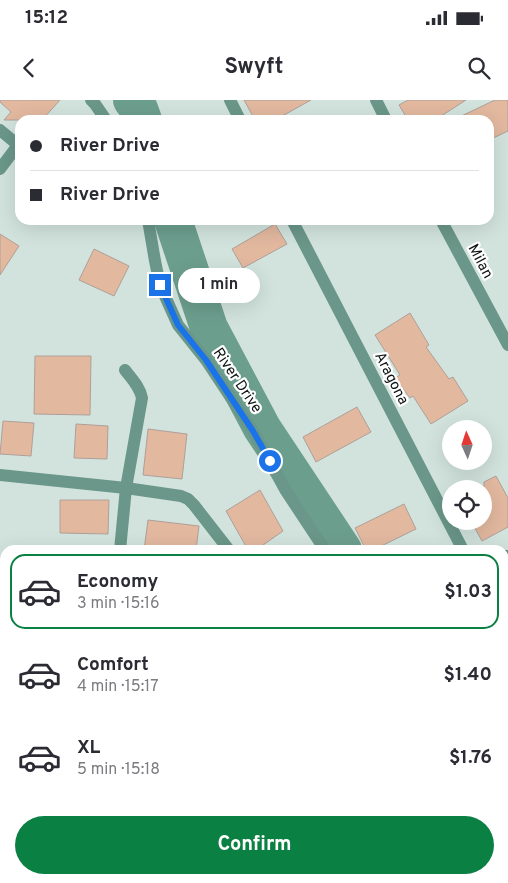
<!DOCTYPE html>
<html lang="en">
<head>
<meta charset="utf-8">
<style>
  :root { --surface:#fff; --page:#f7f7f7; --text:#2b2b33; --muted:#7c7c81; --line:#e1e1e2; --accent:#0b8043 }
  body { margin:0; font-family:Overpass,sans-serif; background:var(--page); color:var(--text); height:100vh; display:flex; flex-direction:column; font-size:19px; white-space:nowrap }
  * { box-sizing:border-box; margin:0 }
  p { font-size:16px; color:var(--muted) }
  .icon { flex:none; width:28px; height:28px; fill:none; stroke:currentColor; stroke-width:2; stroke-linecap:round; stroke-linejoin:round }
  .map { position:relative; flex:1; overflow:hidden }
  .sheet { position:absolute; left:0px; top:445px; width:509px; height:339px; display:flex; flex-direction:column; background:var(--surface); border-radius:15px 15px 0 0; box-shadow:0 5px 20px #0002 }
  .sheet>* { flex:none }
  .banner { position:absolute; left:15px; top:15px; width:479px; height:110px; border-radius:15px; box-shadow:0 5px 20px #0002; display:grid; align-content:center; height:110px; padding:0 15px; background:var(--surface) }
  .needle { width:32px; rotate:357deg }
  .fabs { position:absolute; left:442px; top:320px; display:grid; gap:10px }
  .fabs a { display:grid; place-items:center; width:50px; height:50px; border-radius:50%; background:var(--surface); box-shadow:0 5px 20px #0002; font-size:25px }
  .end { position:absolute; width:22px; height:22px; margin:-11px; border:6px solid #1a73e8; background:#fff; box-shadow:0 0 0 2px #fff }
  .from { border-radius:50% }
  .bubble { position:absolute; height:35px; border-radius:18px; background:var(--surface); box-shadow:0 5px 20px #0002; font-size:16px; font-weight:700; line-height:35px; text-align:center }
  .banner b { display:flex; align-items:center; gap:18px; height:48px; font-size:19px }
  .banner b+b { border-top:1px solid var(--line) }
  .banner i { width:12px; height:12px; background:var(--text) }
  ul { padding:9px 0 0; list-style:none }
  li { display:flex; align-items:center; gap:15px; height:75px; margin:0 10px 8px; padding:0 5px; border:2px solid transparent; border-radius:15px }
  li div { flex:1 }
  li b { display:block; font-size:19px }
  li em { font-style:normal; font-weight:700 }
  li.on { border-color:var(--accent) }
  li>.icon { width:45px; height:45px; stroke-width:1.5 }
  .action { display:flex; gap:10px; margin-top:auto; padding:10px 15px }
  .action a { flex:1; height:58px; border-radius:30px; background:var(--accent); color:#fff; font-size:20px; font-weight:700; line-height:58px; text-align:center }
  .status { display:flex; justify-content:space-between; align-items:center; height:35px; padding:0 25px; background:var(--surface); direction:ltr }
  .status svg { height:14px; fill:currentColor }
  header { display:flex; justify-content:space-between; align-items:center; height:65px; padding:0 15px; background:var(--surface); font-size:22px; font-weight:700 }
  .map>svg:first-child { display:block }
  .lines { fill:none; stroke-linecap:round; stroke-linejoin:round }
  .river { stroke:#6c9e8e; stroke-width:38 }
  .building { fill:#e2b89f; stroke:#aea099 }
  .lane { stroke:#6a9789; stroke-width:10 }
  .street { stroke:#6a9789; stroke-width:12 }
  .route { stroke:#1a73e8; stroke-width:6 }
  .labels { text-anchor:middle; stroke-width:4.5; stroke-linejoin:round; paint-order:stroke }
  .street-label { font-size:15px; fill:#0f1513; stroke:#fff }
</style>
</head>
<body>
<div class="status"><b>15:12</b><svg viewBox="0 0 49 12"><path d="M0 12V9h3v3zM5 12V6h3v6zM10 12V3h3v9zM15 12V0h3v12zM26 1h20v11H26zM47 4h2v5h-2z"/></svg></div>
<header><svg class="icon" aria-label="back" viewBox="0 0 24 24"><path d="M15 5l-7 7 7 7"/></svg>Swyft<svg class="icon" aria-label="search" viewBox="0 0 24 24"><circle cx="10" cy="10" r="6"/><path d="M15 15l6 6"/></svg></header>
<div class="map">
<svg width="508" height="783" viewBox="0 0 508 783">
  <rect width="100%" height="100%" fill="#d2e3dd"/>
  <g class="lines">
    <g class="river">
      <polyline points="132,0 139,9 143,20"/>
      <polyline points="173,120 209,228 262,328 343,450"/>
      <polyline points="365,779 366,783"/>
    </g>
  </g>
  <g class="building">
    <polygon points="0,0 60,0 42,20 4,20 11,12 0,2"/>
    <polygon points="244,0 311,0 275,20 255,20"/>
    <polygon points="408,0 466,0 435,20 408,20 399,5"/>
    <polygon points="495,0 508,0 508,31 489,40 489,20 453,20"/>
    <polygon points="275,124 287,144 243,168 232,149"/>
    <polygon points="0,134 19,146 0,175"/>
    <polygon points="94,149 129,166 114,196 79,180"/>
    <polygon points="410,213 429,245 426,247 449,279 453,277 468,301 431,324 413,296 410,298 395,278 400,275 375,235"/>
    <polygon points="35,256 91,256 90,315 34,314"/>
    <polygon points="357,307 371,332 316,362 303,337"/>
    <polygon points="3,321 34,323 31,356 0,354"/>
    <polygon points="76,324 108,326 107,359 74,358"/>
    <polygon points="148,329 187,334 182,379 143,375"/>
    <polygon points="496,376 508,398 508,427 482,441 471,421 484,421 484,382"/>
    <polygon points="260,390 283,431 256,450 248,450 226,411"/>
    <polygon points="60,400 109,400 108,434 60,433"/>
    <polygon points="404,404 416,429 373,450 366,450 355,428"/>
    <polygon points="148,420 199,426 196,450 144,450"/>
  </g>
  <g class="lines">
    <polyline class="lane" points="425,779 426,783"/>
    <g class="street">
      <polyline points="91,0 95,4 106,20"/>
      <polyline points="230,0 240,20"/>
      <polyline points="376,0 386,20"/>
      <polyline points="0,30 18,45 0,69"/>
      <polyline points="148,120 155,161 160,185 178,225 206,260 253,331 286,391 325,450"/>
      <polyline points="292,120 463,450"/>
      <polyline points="441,120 508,245"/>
      <polyline points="0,375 126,388 181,396 188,399 194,405 229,450"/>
      <path d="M 120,450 L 126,388 L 142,298 C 140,287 132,279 125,270"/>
      <polyline points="504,456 508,456"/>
      <polyline points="504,575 508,574"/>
      <polyline points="504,703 508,704"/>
      <polyline points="342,779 342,783"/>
      <polyline points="84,783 84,779"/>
      <polyline points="198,783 199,779"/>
    </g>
  </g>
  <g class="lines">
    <polyline class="route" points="160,185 178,225 206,260 253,331 270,361"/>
  </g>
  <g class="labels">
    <g class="street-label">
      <text transform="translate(481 161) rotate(62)" y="5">Milan</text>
      <text transform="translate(392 278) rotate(63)" y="5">Aragona</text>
      <text transform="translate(238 280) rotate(56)" y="5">River Drive</text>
    </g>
  </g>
</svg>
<div class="fabs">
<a><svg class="needle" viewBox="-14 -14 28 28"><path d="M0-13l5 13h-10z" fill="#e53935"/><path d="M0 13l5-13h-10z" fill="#7c7c81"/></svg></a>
<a><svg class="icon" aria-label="locate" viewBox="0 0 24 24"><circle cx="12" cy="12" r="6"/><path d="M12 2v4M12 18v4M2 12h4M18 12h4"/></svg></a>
</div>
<i class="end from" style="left:270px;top:361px"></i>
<i class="end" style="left:160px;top:185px"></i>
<div class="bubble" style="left:178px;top:168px;width:82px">1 min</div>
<div class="banner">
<b><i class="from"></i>River Drive</b>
<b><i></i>River Drive</b>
</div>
<section class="sheet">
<ul>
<li class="on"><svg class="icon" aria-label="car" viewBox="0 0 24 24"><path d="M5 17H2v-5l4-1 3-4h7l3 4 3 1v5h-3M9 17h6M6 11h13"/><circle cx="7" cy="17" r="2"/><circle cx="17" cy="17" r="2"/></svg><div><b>Economy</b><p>3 min · 15:16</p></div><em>$1.03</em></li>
<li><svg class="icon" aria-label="car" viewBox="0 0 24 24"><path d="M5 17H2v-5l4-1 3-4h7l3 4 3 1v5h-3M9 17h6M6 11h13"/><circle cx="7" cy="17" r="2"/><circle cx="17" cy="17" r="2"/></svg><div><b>Comfort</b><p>4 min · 15:17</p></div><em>$1.40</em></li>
<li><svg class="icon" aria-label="car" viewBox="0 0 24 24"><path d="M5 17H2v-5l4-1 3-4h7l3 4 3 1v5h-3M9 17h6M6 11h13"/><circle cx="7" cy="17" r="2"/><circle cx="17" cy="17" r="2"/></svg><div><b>XL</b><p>5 min · 15:18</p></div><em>$1.76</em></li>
</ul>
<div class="action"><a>Confirm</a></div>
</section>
</div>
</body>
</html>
